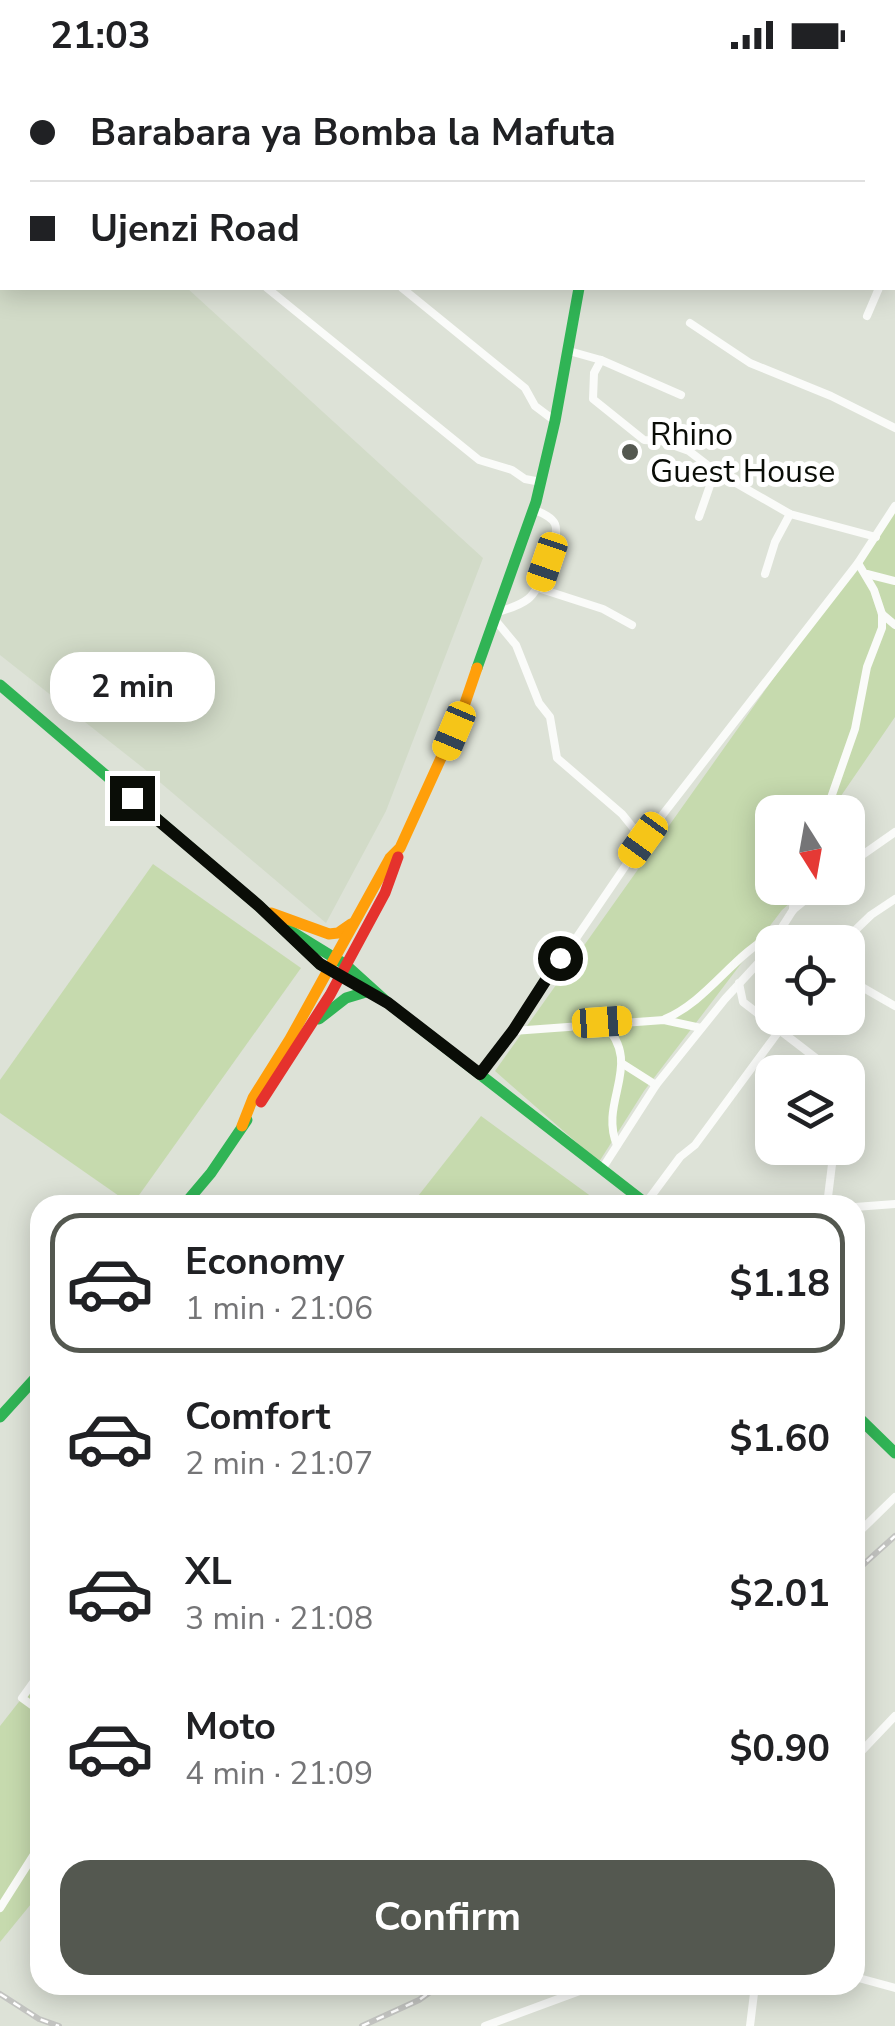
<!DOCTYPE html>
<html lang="en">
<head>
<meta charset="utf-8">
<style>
  :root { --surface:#fff; --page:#f2f2f2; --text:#202124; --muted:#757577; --line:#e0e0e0; --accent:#545850 }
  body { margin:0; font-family:"Nunito Sans",sans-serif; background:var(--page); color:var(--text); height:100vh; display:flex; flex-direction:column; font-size:38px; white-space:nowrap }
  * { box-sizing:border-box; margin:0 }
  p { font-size:32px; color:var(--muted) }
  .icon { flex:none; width:55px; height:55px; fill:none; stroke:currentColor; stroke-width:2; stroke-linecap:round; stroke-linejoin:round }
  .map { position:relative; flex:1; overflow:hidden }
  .details { position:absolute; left:30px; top:1125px; width:835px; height:800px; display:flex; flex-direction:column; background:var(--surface); border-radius:30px; box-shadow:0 5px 25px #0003 }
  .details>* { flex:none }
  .top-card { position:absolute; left:0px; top:0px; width:895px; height:220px; box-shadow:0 5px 25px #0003; display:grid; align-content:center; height:220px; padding:0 30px; background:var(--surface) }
  .needle { width:65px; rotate:169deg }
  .controls { position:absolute; left:755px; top:725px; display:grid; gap:20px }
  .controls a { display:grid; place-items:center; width:110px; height:110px; border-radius:20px; background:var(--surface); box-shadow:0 5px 25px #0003; font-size:50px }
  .end { position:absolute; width:45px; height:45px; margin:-22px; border:12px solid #0a0d07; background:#fff; box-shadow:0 0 0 5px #fff }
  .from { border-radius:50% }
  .bubble { position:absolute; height:70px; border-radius:30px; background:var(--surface); box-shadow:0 5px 25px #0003; font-size:32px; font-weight:700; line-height:70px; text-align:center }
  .car { position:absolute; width:30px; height:60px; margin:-30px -15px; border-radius:12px; box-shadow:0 0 8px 2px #0007; background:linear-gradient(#f5c518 24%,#345 0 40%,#f5c518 0 76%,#345 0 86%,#f5c518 0) }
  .top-card b { display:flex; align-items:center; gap:35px; height:95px; font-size:38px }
  .top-card b+b { border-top:2px solid var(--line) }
  .top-card i { width:25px; height:25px; background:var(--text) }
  ul { padding:18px 0 0; list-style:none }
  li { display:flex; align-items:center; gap:30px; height:140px; margin:0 20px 15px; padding:0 10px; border:5px solid transparent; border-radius:30px }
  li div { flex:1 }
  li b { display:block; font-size:38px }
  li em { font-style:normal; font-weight:700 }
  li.current { border-color:var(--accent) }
  li>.icon { width:90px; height:90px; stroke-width:1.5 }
  .primary-button { display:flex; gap:20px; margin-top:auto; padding:20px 30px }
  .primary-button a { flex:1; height:115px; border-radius:30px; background:var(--accent); color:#fff; font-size:40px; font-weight:700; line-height:115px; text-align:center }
  .status { display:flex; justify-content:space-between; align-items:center; height:70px; padding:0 50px; background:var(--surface); direction:ltr }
  .status svg { height:28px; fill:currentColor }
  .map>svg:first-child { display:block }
  .built { fill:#d2dbc8 }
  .green { fill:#c6daae }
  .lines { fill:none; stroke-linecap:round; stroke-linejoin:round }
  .street { stroke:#fafbf9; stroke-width:8 }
  .fast { stroke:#30b455; stroke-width:11 }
  .slow { stroke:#ff9f0a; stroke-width:11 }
  .jam { stroke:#e5322d; stroke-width:11 }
  .rail-casing { stroke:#c2c3c0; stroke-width:6 }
  .rail { stroke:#fff; stroke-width:2.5; stroke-dasharray:8; stroke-linecap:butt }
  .route { stroke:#0a0d07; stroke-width:12 }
  .poi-dot { fill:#545850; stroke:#fff; stroke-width:4 }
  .labels { text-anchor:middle; stroke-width:10; stroke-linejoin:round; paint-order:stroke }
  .poi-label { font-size:32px; fill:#0a0d07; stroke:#fff; text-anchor:start }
</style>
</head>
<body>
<div class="status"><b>21:03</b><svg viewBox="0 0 49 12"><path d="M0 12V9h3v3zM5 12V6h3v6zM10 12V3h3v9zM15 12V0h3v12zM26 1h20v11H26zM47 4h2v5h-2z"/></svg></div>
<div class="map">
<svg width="895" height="1956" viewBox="0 0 895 1956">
  <rect width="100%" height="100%" fill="#dde2d7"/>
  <polygon class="built" points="0,61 2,218 187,218 483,488 386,741 326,853 142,697 0,585"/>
  <g class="green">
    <polygon points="895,437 895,647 830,742 772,742 772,818 807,818 782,840 644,1021 599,1092 495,1001"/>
    <polygon points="153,794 301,898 132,1135 0,1043 0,1010"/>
    <polygon points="481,1046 596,1130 592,1135 411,1135"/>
    <polygon points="40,1605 40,1823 0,1872 0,1656"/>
  </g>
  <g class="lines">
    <g class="street">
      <polyline points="13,0 15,2"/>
      <polyline points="153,0 156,2"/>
      <polyline points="411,0 414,2"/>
      <polyline points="733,0 734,2"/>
      <polyline points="791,0 792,2"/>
      <polyline points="855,0 856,2"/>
      <polyline points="49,2 51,0"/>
      <polyline points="352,2 354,0"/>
      <polyline points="541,2 542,0"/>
      <polyline points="892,154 895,141"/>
      <polyline points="892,212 895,213"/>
      <polyline points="267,218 479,390 512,400 525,409 541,412"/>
      <polyline points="402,218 525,318 535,336 555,351"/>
      <polyline points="867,246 879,218"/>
      <polyline points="690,253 750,293 831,326 895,358"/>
      <polyline points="569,281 601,290 681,325"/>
      <polyline points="601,290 594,303 593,329 644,370 661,371 689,381 715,401 790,444 876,467"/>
      <polyline points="699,447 715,401"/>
      <polyline points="765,504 775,472 790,444"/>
      <polyline points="867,504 895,511"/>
      <polyline points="538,518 603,539 632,555"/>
      <path d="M 498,542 C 508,539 519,536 528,529 C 540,520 561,468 555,454 C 552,447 542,443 535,440"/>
      <polyline points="882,544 895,555"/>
      <polyline points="496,551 516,575 539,633 550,647 557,688 622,744 643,770"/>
      <polyline points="826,742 855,659 867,597 882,558 882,544 874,520 858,493"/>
      <polyline points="848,795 895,762"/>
      <polyline points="793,840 794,818"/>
      <polyline points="843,872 871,845 895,829"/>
      <polyline points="848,909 895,936"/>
      <polyline points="739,913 743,932 834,1002"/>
      <path d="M 665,949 C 709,930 733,884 776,863 L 791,872"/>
      <path d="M 602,952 C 646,994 598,1030 617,1075"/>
      <polyline points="513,961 664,950 701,958"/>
      <polyline points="623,994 656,1015"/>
      <polyline points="480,1004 513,961 643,770 858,493 895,436"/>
      <polyline points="602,1099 656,1015 725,929 761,890 793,840 820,818"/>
      <polyline points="646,1133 680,1087 695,1075 779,961"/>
      <polyline points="827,1135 834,1078"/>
      <polyline points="855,1137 895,1134"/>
      <polyline points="855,1466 895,1427"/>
      <polyline points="40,1603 22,1628 40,1641"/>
      <polyline points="855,1688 895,1646"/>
      <polyline points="0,1838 40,1775"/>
      <polyline points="855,1907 895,1918"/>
      <polyline points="485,1956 596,1915"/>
      <polyline points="750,1956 755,1915"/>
    </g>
    <g class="fast">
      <polyline points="477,598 536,432 555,351 579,218"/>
      <polyline points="0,615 259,836 320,894 388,933"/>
      <polyline points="289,860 346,895 388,933 648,1135"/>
      <polyline points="319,949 346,928 366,922"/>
      <polyline points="184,1135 211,1103 247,1050"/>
      <polyline points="855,1344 895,1383"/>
      <polyline points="0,1347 40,1303"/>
    </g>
    <g class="slow">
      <polyline points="271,843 329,864 338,863 351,854"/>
      <polyline points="242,1056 253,1028 290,969 390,788 400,778 462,642 477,598"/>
    </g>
    <g class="jam">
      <polyline points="617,2 618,0"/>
      <polyline points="261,1032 330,925 385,823 398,787"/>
    </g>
    <defs>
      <g id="rail">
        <polyline points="855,1502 895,1466"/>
        <polyline points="0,1924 39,1949 59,1956"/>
        <polyline points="362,1956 419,1930 440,1915"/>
      </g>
    </defs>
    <use href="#rail" class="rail-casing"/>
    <use href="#rail" class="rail"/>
  </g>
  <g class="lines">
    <polyline class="route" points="132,728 259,836 320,894 388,933 480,1004 513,961 560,888"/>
  </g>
  <circle class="poi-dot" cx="630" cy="382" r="10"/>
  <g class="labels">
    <g class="poi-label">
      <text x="650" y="375">Rhino<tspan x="650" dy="37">Guest House</tspan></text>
    </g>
  </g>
</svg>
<div class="controls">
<a><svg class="needle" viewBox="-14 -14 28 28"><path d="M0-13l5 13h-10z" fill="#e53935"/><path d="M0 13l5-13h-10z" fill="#757577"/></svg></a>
<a><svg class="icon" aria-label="locate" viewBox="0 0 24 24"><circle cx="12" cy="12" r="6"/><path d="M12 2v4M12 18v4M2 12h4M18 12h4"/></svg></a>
<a><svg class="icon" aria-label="layers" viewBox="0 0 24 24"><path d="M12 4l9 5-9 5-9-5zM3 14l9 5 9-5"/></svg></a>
</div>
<i class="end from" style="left:560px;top:888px"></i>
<i class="end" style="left:132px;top:728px"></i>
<div class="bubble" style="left:50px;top:582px;width:165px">2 min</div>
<i class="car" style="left:547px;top:492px;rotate:199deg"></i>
<i class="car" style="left:454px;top:661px;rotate:203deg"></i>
<i class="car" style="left:643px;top:770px;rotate:216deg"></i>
<i class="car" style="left:602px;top:952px;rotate:86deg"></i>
<div class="top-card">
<b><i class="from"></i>Barabara ya Bomba la Mafuta</b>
<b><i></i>Ujenzi Road</b>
</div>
<section class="details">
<ul>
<li class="current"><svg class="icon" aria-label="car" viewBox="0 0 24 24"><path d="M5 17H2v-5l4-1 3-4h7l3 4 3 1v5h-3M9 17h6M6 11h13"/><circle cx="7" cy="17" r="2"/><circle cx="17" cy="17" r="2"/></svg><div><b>Economy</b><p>1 min · 21:06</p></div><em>$1.18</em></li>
<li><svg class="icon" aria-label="car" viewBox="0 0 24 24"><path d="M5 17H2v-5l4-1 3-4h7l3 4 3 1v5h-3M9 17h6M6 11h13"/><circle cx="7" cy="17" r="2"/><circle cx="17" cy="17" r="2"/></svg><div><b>Comfort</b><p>2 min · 21:07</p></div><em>$1.60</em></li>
<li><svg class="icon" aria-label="car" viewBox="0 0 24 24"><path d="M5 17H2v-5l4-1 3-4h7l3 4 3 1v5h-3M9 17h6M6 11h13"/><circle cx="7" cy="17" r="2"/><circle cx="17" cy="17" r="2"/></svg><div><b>XL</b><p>3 min · 21:08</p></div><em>$2.01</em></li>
<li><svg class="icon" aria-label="car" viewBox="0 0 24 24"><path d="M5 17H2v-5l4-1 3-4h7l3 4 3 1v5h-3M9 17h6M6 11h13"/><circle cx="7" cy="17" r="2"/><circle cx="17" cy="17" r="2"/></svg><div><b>Moto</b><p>4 min · 21:09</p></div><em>$0.90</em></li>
</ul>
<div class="primary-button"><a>Confirm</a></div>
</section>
</div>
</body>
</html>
